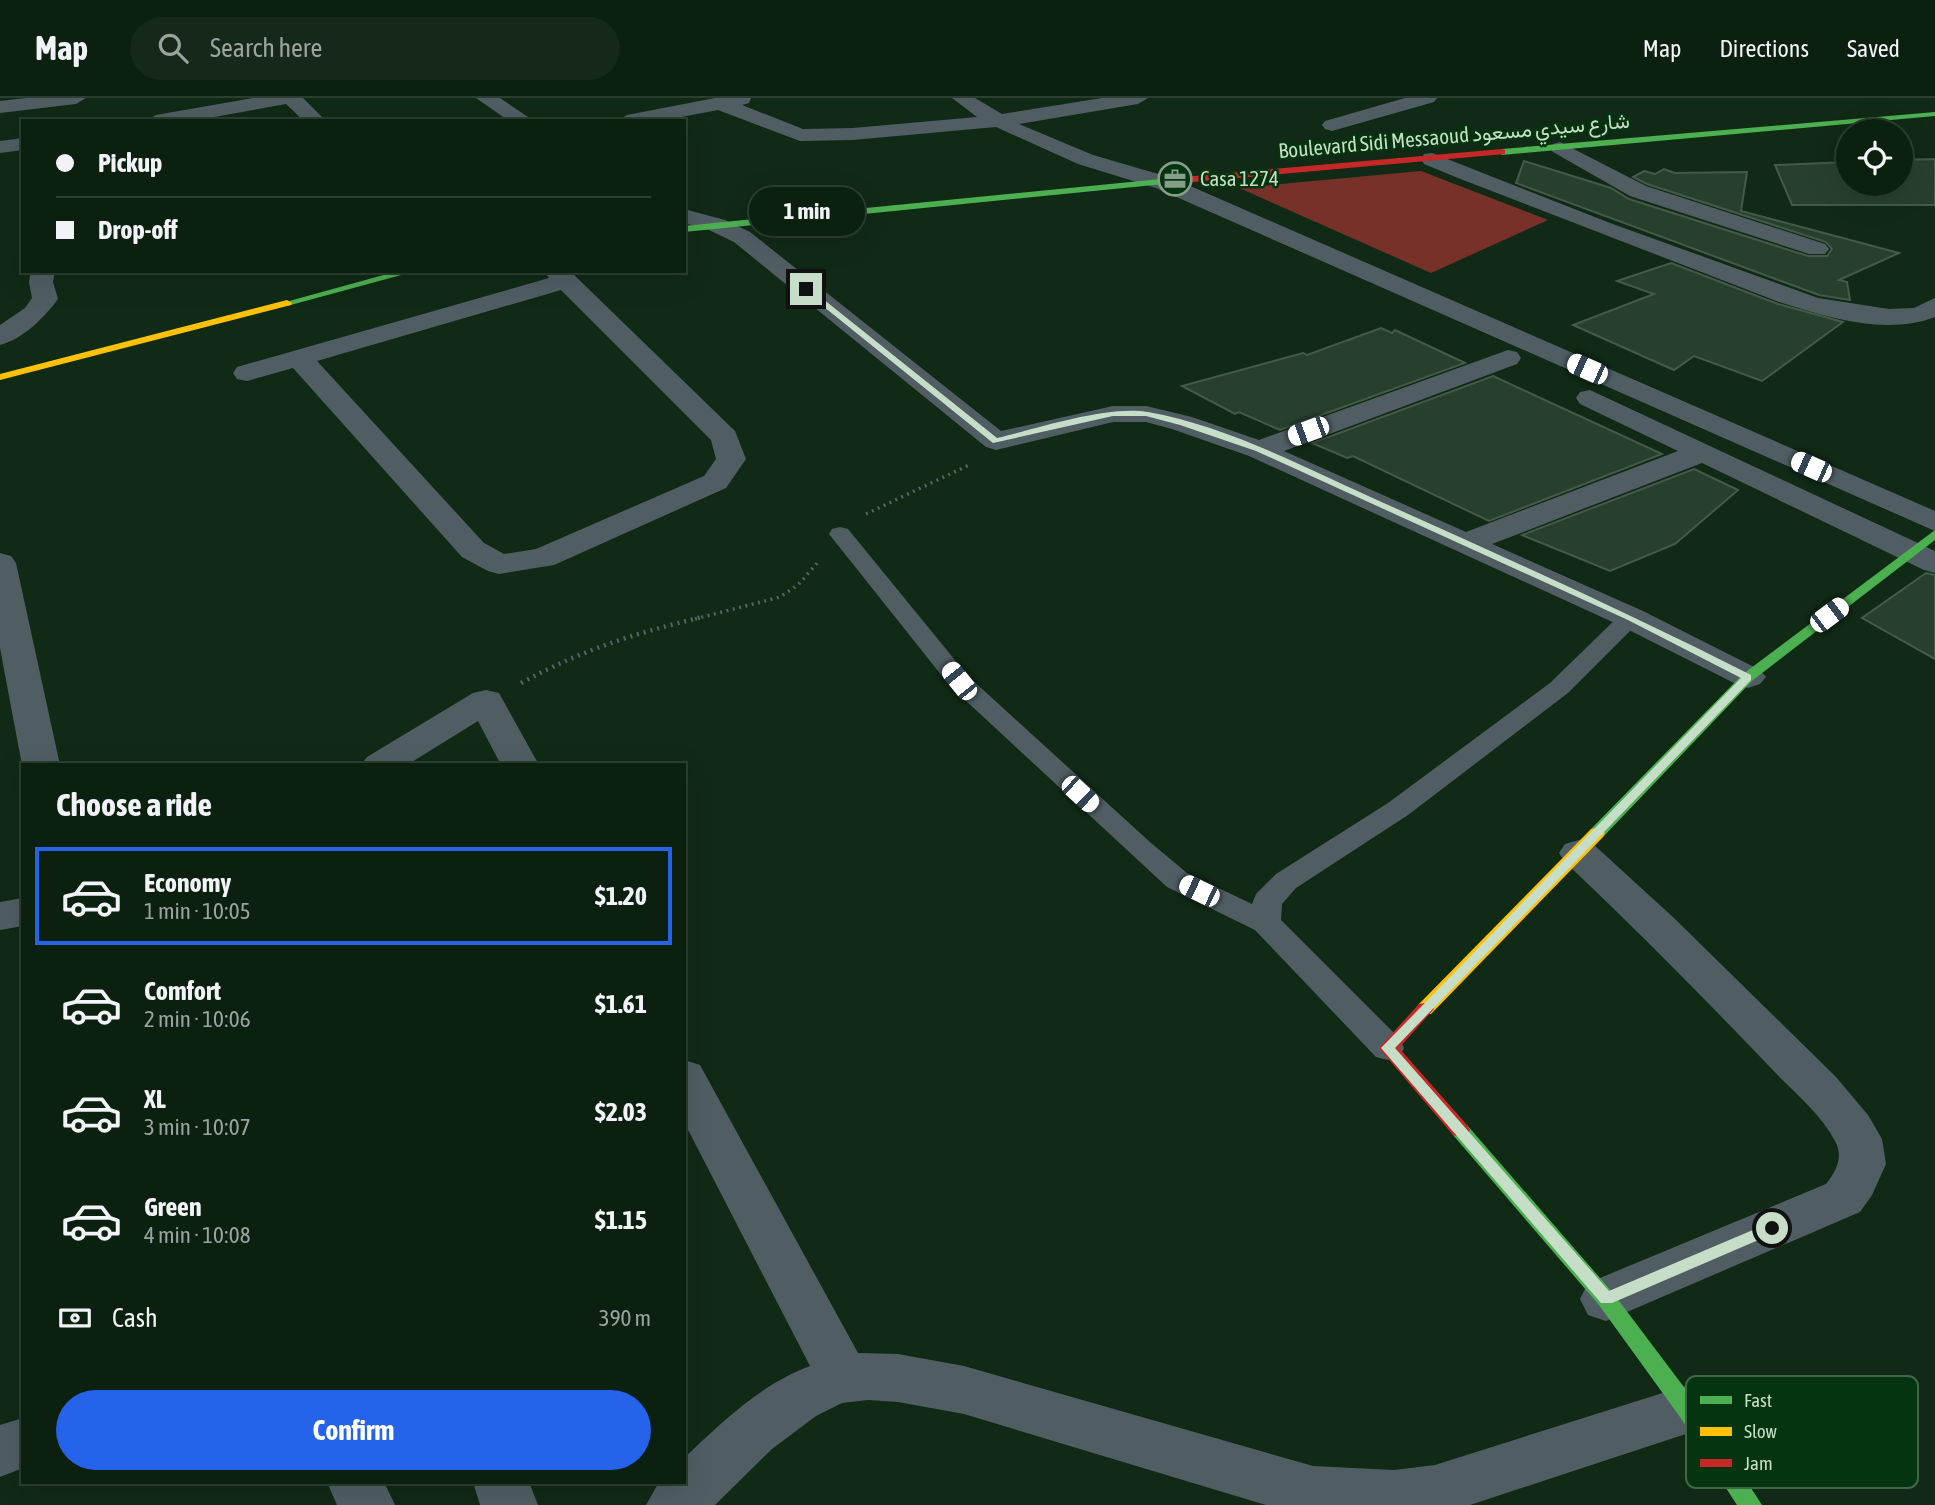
<!DOCTYPE html>
<html lang="en">
<head>
<meta charset="utf-8">
<style>
  :root { --surface:#0c2010; --page:#152819; --text:#f1f3f6; --muted:#9aa39f; --line:#2c3e30; --accent:#2563eb }
  body { margin:0; font-family:"Asap Condensed",Vazirmatn,sans-serif; background:var(--page); color:var(--text); height:100vh; display:flex; flex-direction:column; font-size:26px; white-space:nowrap }
  * { box-sizing:border-box; margin:0 }
  p { font-size:23px; color:var(--muted) }
  .icon { flex:none; width:38px; height:38px; fill:none; stroke:currentColor; stroke-width:2; stroke-linecap:round; stroke-linejoin:round }
  .map { position:relative; flex:1; overflow:hidden }
  .side { position:absolute; left:21px; top:665px; width:665px; height:721px; display:flex; flex-direction:column; background:var(--surface); border-radius:0px; box-shadow:0 7px 28px #0002,0 0 0 2px var(--line) }
  .side>* { flex:none }
  .guide { position:absolute; left:21px; top:21px; width:665px; height:154px; border-radius:0px; box-shadow:0 7px 28px #0002,0 0 0 2px var(--line); display:grid; align-content:center; height:154px; padding:0 35px; background:var(--surface) }
  .tools { position:absolute; left:1836px; top:21px; display:grid; gap:14px }
  .tools a { display:grid; place-items:center; width:77px; height:77px; border-radius:50%; background:var(--surface); box-shadow:0 7px 28px #0002,0 0 0 2px var(--line); font-size:35px }
  .end { position:absolute; width:32px; height:32px; margin:-16px; border:9px solid #c6dec7; background:#111; box-shadow:0 0 0 4px #111 }
  .from { border-radius:50% }
  .bubble { position:absolute; height:49px; border-radius:24px; background:var(--surface); box-shadow:0 7px 28px #0002,0 0 0 2px var(--line); font-size:23px; font-weight:700; line-height:49px; text-align:center }
  .car { position:absolute; width:21px; height:42px; margin:-21px -10px; border-radius:9px; box-shadow:0 0 5px 2px #0007; background:linear-gradient(#fff 24%,#345 0 40%,#fff 0 76%,#345 0 86%,#fff 0) }
  .guide b { display:flex; align-items:center; gap:24px; height:66px; font-size:26px }
  .guide b+b { border-top:2px solid var(--line) }
  .guide i { width:18px; height:18px; background:var(--text) }
  ul { padding:0; list-style:none }
  li { display:flex; align-items:center; gap:21px; height:98px; margin:0 14px 10px; padding:0 21px; border:4px solid transparent; border-radius:0px }
  li div { flex:1 }
  li b { display:block; font-size:26px }
  li em { font-style:normal; font-weight:700 }
  li.current { border-color:var(--accent) }
  li>.icon { width:63px; height:63px; stroke-width:1.5 }
  h2 { padding:0 35px; font-size:32px; line-height:84px }
  .pay { display:flex; align-items:center; gap:18px; height:77px; padding:0 35px; font-size:26px }
  .pay p { margin-inline-start:auto }
  .cta { display:flex; gap:14px; margin-top:auto; padding:14px 35px }
  .cta a { flex:1; height:80px; border-radius:42px; background:var(--accent); color:#fff; font-size:28px; font-weight:700; line-height:80px; text-align:center }
  header { display:flex; align-items:center; gap:42px; box-sizing:border-box; height:98px; padding:0 35px; background:var(--surface); border-bottom:2px solid var(--line) }
  header strong { font-size:33px }
  nav { display:flex; gap:38px; margin-inline-start:auto; font-size:24px }
  .search { width:490px; height:63px; background:var(--page); display:flex; align-items:center; gap:18px; box-sizing:border-box; padding:0 24px; border-radius:38px; color:var(--muted); font-size:26px }
  .map>svg:first-child { display:block }
  .green { fill:#783129 }
  .building { fill:#27402d; stroke:#455948; stroke-width:2 }
  .lines { fill:none; stroke-linecap:round; stroke-linejoin:round }
  .path-far1 { stroke:#556267; stroke-width:3.5; stroke-dasharray:2 4.5; stroke-linecap:butt }
  .path { stroke:#556267; stroke-width:4.5; stroke-dasharray:2 5; stroke-linecap:butt }
  .lane { fill:#505e64; fill-rule:evenodd }
  .street { fill:#505e64; fill-rule:evenodd }
  .fast { fill:#4caf50; fill-rule:evenodd }
  .slow { fill:#ffc107; fill-rule:evenodd }
  .jam { fill:#c62828; fill-rule:evenodd }
  .route { fill:#c6dec7 }
  .labels { text-anchor:middle; stroke-width:5; stroke-linejoin:round; paint-order:stroke }
  .far-street-label { font-size:21px; fill:#c6dec7; stroke:#053410 }
  .far-poi-label { font-size:21px; fill:#c6dec7; stroke:#053410; text-anchor:start }
  .key { fill:#053410; stroke:#3f6747; stroke-width:2 }
  .key-label { font-size:19px; fill:#c6dec7 }
</style>
</head>
<body>
<header>
<strong>Map</strong>
<div class="search"><svg class="icon" aria-label="search" viewBox="0 0 24 24"><circle cx="10" cy="10" r="6"/><path d="M15 15l6 6"/></svg>Search here</div>
<nav><a>Map</a><a>Directions</a><a>Saved</a></nav>
</header>
<div class="map">
<svg width="1935" height="1407" viewBox="0 0 1935 1407">
  <rect width="100%" height="100%" fill="#102a16"/>
  <polygon class="green" points="1421,73 1548,122 1431,175 1239,90"/>
  <g class="building">
    <polygon points="1935,61 1935,107 1792,107 1775,67 1848,64 1848,86 1900,86 1900,62"/>
    <polygon points="1524,63 1611,90 1629,101 1808,158 1827,158 1832,151 1826,144 1647,86 1633,79 1644,73 1655,76 1664,71 1675,75 1747,74 1741,113 1899,155 1839,182 1847,184 1850,202 1819,197 1516,85"/>
    <polygon points="1671,165 1778,206 1843,224 1762,283 1694,258 1674,272 1573,227 1654,196 1617,183"/>
    <polygon points="1381,230 1392,235 1395,232 1465,265 1280,332 1239,314 1235,316 1182,288 1303,255 1307,257"/>
    <polygon points="1493,278 1662,356 1489,423 1353,358 1347,360 1312,345"/>
    <polygon points="1694,371 1738,392 1675,446 1610,473 1522,437"/>
    <polygon points="1926,475 1935,477 1935,561 1862,520"/>
  </g>
  <g class="lines">
    <g class="path-far1">
      <polyline points="866,416 969,367"/>
      <polyline points="695,521 780,499 798,487 818,464"/>
    </g>
    <path class="path" d="M 521,585 C 584,551 633,536 702,519"/>
    <polygon class="lane" points="840,429 848,431 968,578 1151,745 1187,775 1252,806 1256,796 1276,776 1388,705 1550,585 1622,515 1631,513 1640,515 1643,520 1568,595 1408,717 1296,790 1282,806 1281,822 1400,941 1404,950 1400,959 1388,962 1376,959 1255,832 1167,789 950,588 829,436 832,431"/>
    <g class="street">
      <polygon points="26,0 86,0 76,6 0,15 0,3"/>
      <polygon points="253,0 303,0 326,23 304,23 286,6 192,23 146,23 156,17"/>
      <polygon points="476,0 500,0 534,23 509,23"/>
      <polygon points="715,0 751,0 749,5 742,7 803,31 853,30 977,19 952,0 975,0 1002,16 1102,0 1148,0 1138,6 1019,26 1093,57 1172,80 1935,413 1935,433 1156,90 1078,66 996,29 853,42 800,43 718,12 660,23 617,23 627,17"/>
      <polygon points="1405,0 1437,0 1434,4 1332,33 1325,31 1322,27 1325,23"/>
      <polygon points="23,40 23,52 0,55 0,43"/>
      <polygon points="1560,44 1646,88 1825,146 1829,151 1825,156 1809,156 1630,98 1553,54 1549,50 1553,46"/>
      <path d="M 1432,55 L 1610,125 L 1818,200 L 1889,211 L 1914,210 L 1935,200 L 1935,219 C 1886,238 1827,219 1779,204 L 1458,80 L 1424,66 L 1421,61 L 1424,56 Z"/>
      <polygon points="684,111 725,122 750,134 1001,333 1113,308 1146,308 1192,319 1259,342 1508,252 1517,254 1521,260 1517,266 1284,353 1466,434 1678,353 1580,306 1576,300 1580,294 1590,292 1935,453 1935,475 1924,472 1702,365 1492,446 1643,513 1760,572 1766,579 1760,586 1748,590 1736,586 1619,527 1249,358 1172,331 1146,324 1113,324 996,352 986,349 734,144 709,132 684,125"/>
      <path d="M 31,173 L 55,173 L 53,184 L 58,201 C 44,220 23,241 0,247 L 0,227 L 25,210 L 32,200 L 29,184 Z"/>
      <path d="M 544,173 L 570,173 L 735,333 L 746,361 L 726,390 L 554,467 L 499,476 L 488,473 L 462,459 L 293,270 L 247,283 L 237,281 L 233,275 L 237,269 L 549,180 ZM 561,192 L 711,342 L 716,361 L 704,378 L 536,451 L 504,456 L 484,445 L 317,263 Z"/>
      <polygon points="0,455 11,458 16,465 60,667 22,667 0,550"/>
      <polygon points="486,592 499,595 539,667 501,667 478,623 407,667 361,667 367,659 473,595"/>
      <path d="M 1579,742 L 1593,746 L 1674,820 L 1836,979 L 1868,1017 L 1882,1041 L 1886,1066 L 1872,1097 L 1860,1114 L 1606,1223 L 1588,1217 L 1580,1201 L 1588,1185 L 1826,1086 C 1836,1073 1844,1059 1835,1043 C 1820,1014 1790,991 1768,967 C 1702,898 1635,830 1565,764 L 1559,755 L 1565,746 Z"/>
      <polygon points="23,800 23,828 0,832 0,804"/>
      <path d="M 684,962 L 700,967 L 858,1255 L 898,1256 L 964,1268 L 1313,1368 L 1394,1372 L 1435,1367 L 1688,1287 L 1707,1295 L 1715,1312 L 1707,1329 L 1470,1407 L 1266,1407 L 964,1316 L 898,1304 L 868,1302 L 842,1305 L 816,1318 L 772,1351 L 715,1407 L 646,1407 L 659,1384 L 684,1384 L 684,1360 C 721,1325 761,1286 810,1268 L 684,1024 Z"/>
      <polygon points="23,1320 23,1370 0,1379 0,1327"/>
      <polygon points="327,1384 384,1384 395,1407 337,1407"/>
      <polygon points="473,1384 529,1384 538,1407 480,1407"/>
    </g>
    <g class="fast">
      <polygon points="1935,14 1935,18 1502,57 1498,54 1502,51"/>
      <polygon points="1171,80 1174,81 1174,85 684,134 684,128"/>
      <polygon points="398,173 416,173 287,208 282,205"/>
      <polygon points="1935,432 1935,442 1753,582 1603,739 1591,739 1589,735 1591,731 1743,576"/>
      <polygon points="1460,1025 1467,1027 1613,1195 1696,1305 1762,1407 1737,1407 1680,1319 1599,1207 1453,1037 1450,1032 1453,1027"/>
    </g>
    <g class="slow">
      <polygon points="287,202 292,205 291,207 0,282 0,276"/>
      <polygon points="1597,730 1605,735 1603,739 1431,916 1419,916 1416,911 1419,906 1591,731"/>
    </g>
    <g class="jam">
      <polygon points="1502,51 1505,52 1505,56 1171,86 1167,83 1171,80"/>
      <polygon points="1425,905 1431,906 1434,911 1399,950 1467,1027 1470,1032 1467,1037 1460,1039 1453,1037 1379,950 1419,906"/>
    </g>
  </g>
  <path class="route" d="M 803,189 L 808,189 L 997,340 C 1039,330 1108,307 1148,314 C 1228,328 1312,373 1386,406 C 1509,461 1631,516 1751,577 L 1751,582 L 1395,950 L 1609,1193 L 1767,1126 L 1777,1126 L 1779,1130 L 1777,1134 L 1612,1205 L 1601,1205 L 1381,950 L 1741,580 L 1628,522 L 1256,353 L 1180,327 L 1146,318 L 1113,318 L 993,345 L 803,192 Z"/>
  <defs>
    <symbol id="office-ring" viewBox="-11 -11 22 22"><circle r="9.5" fill="#053410" stroke="#869f89" stroke-width="1.5"/><path d="M-6-3h4V-5.5h4V-3h4V5H-6ZM-1-4.5V-3h2v-1.5ZM-6 0V1H6V0Z" fill="#869f89"/></symbol>
  </defs>
  <g fill-rule="evenodd">
    <use href="#office-ring" x="1156" y="62" width="38" height="38"/>
  </g>
  <g class="labels">
    <g class="far-street-label">
      <text transform="translate(1454 38) rotate(-5)" y="7">Boulevard Sidi Messaoud شارع سيدي مسعود</text>
    </g>
    <g class="far-poi-label">
      <text x="1200" y="88">Casa 1274</text>
    </g>
  </g>
  <rect x="1686" y="1278" width="232" height="112" rx="10" class="key"/>
  <rect x="1700" y="1298" width="32" height="8" fill="#4caf50"/>
  <rect x="1700" y="1329" width="32" height="9" fill="#ffc107"/>
  <rect x="1700" y="1361" width="32" height="8" fill="#c62828"/>
  <g class="key-label">
    <text x="1744" y="1309">Fast</text>
    <text x="1744" y="1340">Slow</text>
    <text x="1744" y="1372">Jam</text>
  </g>
</svg>
<div class="tools">
<a><svg class="icon" aria-label="locate" viewBox="0 0 24 24"><circle cx="12" cy="12" r="6"/><path d="M12 2v4M12 18v4M2 12h4M18 12h4"/></svg></a>
</div>
<i class="end from" style="left:1772px;top:1130px"></i>
<i class="end" style="left:806px;top:191px"></i>
<div class="bubble" style="left:749px;top:89px;width:116px">1 min</div>
<i class="car" style="left:1587px;top:271px;rotate:294deg"></i>
<i class="car" style="left:1308px;top:333px;rotate:250deg"></i>
<i class="car" style="left:1811px;top:369px;rotate:294deg"></i>
<i class="car" style="left:1829px;top:517px;rotate:53deg"></i>
<i class="car" style="left:959px;top:583px;rotate:321deg"></i>
<i class="car" style="left:1080px;top:696px;rotate:133deg"></i>
<i class="car" style="left:1199px;top:793px;rotate:296deg"></i>
<div class="guide">
<b><i class="from"></i>Pickup</b>
<b><i></i>Drop-off</b>
</div>
<section class="side">
<h2>Choose a ride</h2>
<ul>
<li class="current"><svg class="icon" aria-label="car" viewBox="0 0 24 24"><path d="M5 17H2v-5l4-1 3-4h7l3 4 3 1v5h-3M9 17h6M6 11h13"/><circle cx="7" cy="17" r="2"/><circle cx="17" cy="17" r="2"/></svg><div><b>Economy</b><p>1 min · 10:05</p></div><em>$1.20</em></li>
<li><svg class="icon" aria-label="car" viewBox="0 0 24 24"><path d="M5 17H2v-5l4-1 3-4h7l3 4 3 1v5h-3M9 17h6M6 11h13"/><circle cx="7" cy="17" r="2"/><circle cx="17" cy="17" r="2"/></svg><div><b>Comfort</b><p>2 min · 10:06</p></div><em>$1.61</em></li>
<li><svg class="icon" aria-label="car" viewBox="0 0 24 24"><path d="M5 17H2v-5l4-1 3-4h7l3 4 3 1v5h-3M9 17h6M6 11h13"/><circle cx="7" cy="17" r="2"/><circle cx="17" cy="17" r="2"/></svg><div><b>XL</b><p>3 min · 10:07</p></div><em>$2.03</em></li>
<li><svg class="icon" aria-label="car" viewBox="0 0 24 24"><path d="M5 17H2v-5l4-1 3-4h7l3 4 3 1v5h-3M9 17h6M6 11h13"/><circle cx="7" cy="17" r="2"/><circle cx="17" cy="17" r="2"/></svg><div><b>Green</b><p>4 min · 10:08</p></div><em>$1.15</em></li>
</ul>
<div class="pay"><svg class="icon" aria-label="cash" viewBox="0 0 24 24"><path d="M3 7h18v10H3z"/><circle cx="12" cy="12" r="2"/></svg>Cash<p>390 m</p></div>
<div class="cta"><a>Confirm</a></div>
</section>
</div>
</body>
</html>
